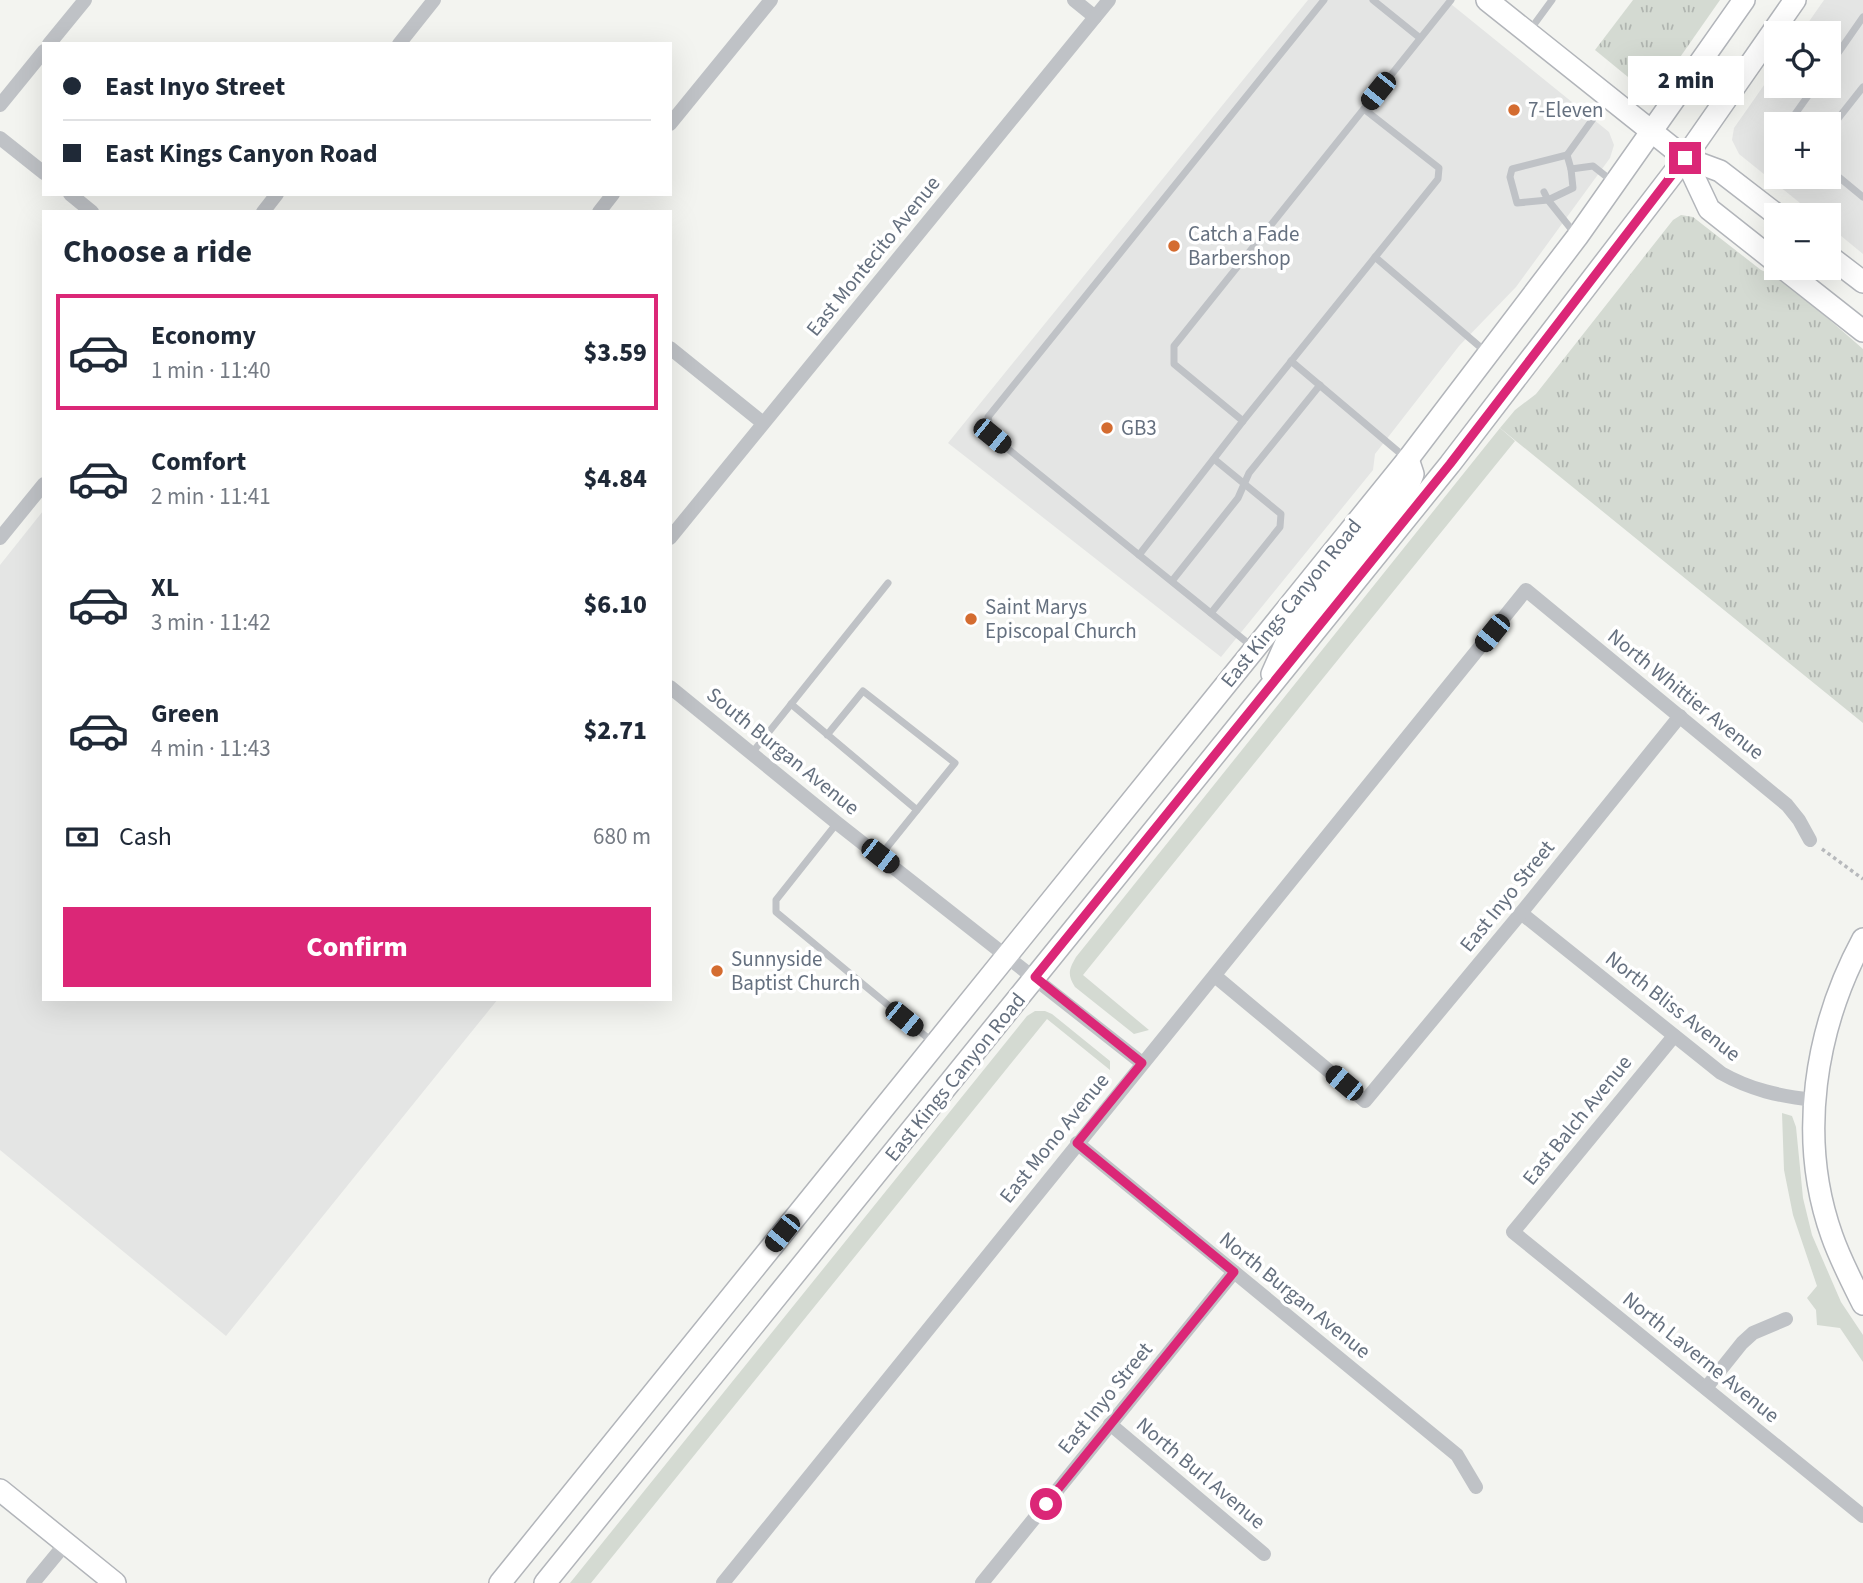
<!DOCTYPE html>
<html lang="en">
<head>
<meta charset="utf-8">
<style>
  :root { --surface:#fff; --page:#f6f6f7; --text:#1f2937; --muted:#747a83; --line:#e0e1e3; --accent:#db2777 }
  body { margin:0; font-family:"Source Sans 3",sans-serif; background:var(--page); color:var(--text); height:100vh; display:flex; flex-direction:column; font-size:26px; white-space:nowrap }
  * { box-sizing:border-box; margin:0 }
  p { font-size:23px; color:var(--muted) }
  .icon { flex:none; width:38px; height:38px; fill:none; stroke:currentColor; stroke-width:2; stroke-linecap:round; stroke-linejoin:round }
  .map { position:relative; flex:1; overflow:hidden }
  .details { position:absolute; left:42px; top:210px; width:630px; height:791px; display:flex; flex-direction:column; background:var(--surface); border-radius:0px; box-shadow:0 7px 28px #0002 }
  .details>* { flex:none }
  .hud { position:absolute; left:42px; top:42px; width:630px; height:154px; border-radius:0px; box-shadow:0 7px 28px #0002; display:grid; align-content:center; height:154px; padding:0 21px; background:var(--surface) }
  .tools { position:absolute; left:1764px; top:21px; display:grid; gap:14px }
  .tools a { display:grid; place-items:center; width:77px; height:77px; border-radius:0px; background:var(--surface); box-shadow:0 7px 28px #0002; font-size:35px }
  .end { position:absolute; width:32px; height:32px; margin:-16px; border:9px solid #db2777; background:#fff; box-shadow:0 0 0 4px #fff }
  .from { border-radius:50% }
  .bubble { position:absolute; height:49px; border-radius:0px; background:var(--surface); box-shadow:0 7px 28px #0002; font-size:23px; font-weight:800; line-height:49px; text-align:center }
  .car { position:absolute; width:21px; height:42px; margin:-21px -10px; border-radius:9px; box-shadow:0 0 5px 2px #0007; background:linear-gradient(#222 24%,#8ab4d8 0 40%,#222 0 76%,#8ab4d8 0 86%,#222 0) }
  .hud b { display:flex; align-items:center; gap:24px; height:66px; font-size:26px }
  .hud b+b { border-top:2px solid var(--line) }
  .hud i { width:18px; height:18px; background:var(--text) }
  ul { padding:0; list-style:none }
  li { display:flex; align-items:center; gap:21px; height:116px; margin:0 14px 10px; padding:0 7px; border:4px solid transparent; border-radius:0px }
  li div { flex:1 }
  li b { display:block; font-size:26px }
  li em { font-style:normal; font-weight:800 }
  li.current { border-color:var(--accent) }
  li>.icon { width:63px; height:63px; stroke-width:1.5 }
  h2 { padding:0 21px; font-size:32px; line-height:84px }
  .pay { display:flex; align-items:center; gap:18px; height:77px; padding:0 21px; font-size:26px }
  .pay p { margin-inline-start:auto }
  .primary-button { display:flex; gap:14px; margin-top:auto; padding:14px 21px }
  .primary-button a { flex:1; height:80px; border-radius:0px; background:var(--accent); color:#fff; font-size:28px; font-weight:800; line-height:80px; text-align:center }
  .map>svg:first-child { display:block }
  .built { fill:#e4e5e4; fill-rule:evenodd }
  .grass { fill:url(#grass-tufts) }
  .park { fill:#d4dad2 }
  .lines { fill:none; stroke-linecap:round; stroke-linejoin:round }
  .secondary-casing { stroke:#b2b5ba; stroke-width:24 }
  .path { stroke:#b7b9bc; stroke-width:3.5; stroke-dasharray:3.5 3.5; stroke-linecap:butt }
  .lane { stroke:#bfc2c6; stroke-width:7 }
  .street { stroke:#bfc2c6; stroke-width:14 }
  .secondary { stroke:#fff; stroke-width:21 }
  .route { stroke:#db2777; stroke-width:9 }
  .poi-dot { fill:#d46c30; stroke:#fff; stroke-width:2.5 }
  .labels { text-anchor:middle; stroke-width:7; stroke-linejoin:round; paint-order:stroke }
  .poi-label { font-size:21px; fill:#65707f; stroke:#fff; text-anchor:start }
  .street-label { font-size:21px; fill:#65707f; stroke:#fff }
</style>
</head>
<body>
<div class="map">
<svg width="1863" height="1583" viewBox="0 0 1863 1583">
  <defs>
    <pattern id="grass-tufts" width="24" height="20" patternUnits="userSpaceOnUse" patternTransform="scale(1.75)"><rect width="24" height="20" fill="#d4dad2"/><path d="M3 7l-1-3M5 7V3M7 7l1-3M15 17l-1-3M17 17v-4M19 17l1-3" fill="none" stroke="#b0b5b0"/></pattern>
  </defs>
  <rect width="100%" height="100%" fill="#f3f4f0"/>
  <g class="built">
    <polygon points="1308,0 1446,0 1609,132 1614,145 1610,158 1516,287 1459,346 1375,454 1373,470 1221,657 948,443"/>
    <path d="M 1824,0 L 1863,0 L 1863,254 L 1829,226 L 1829,215 L 1815,215 L 1739,154 L 1732,140 L 1734,128 L 1776,68 L 1776,86 L 1829,86 L 1829,33 L 1801,33 ZM 1776,124 L 1829,124 L 1829,177 L 1776,177 Z"/>
    <polygon points="43,511 44,999 498,999 226,1336 0,1150 0,565"/>
  </g>
  <g class="grass">
    <polygon points="1633,0 1720,0 1662,83 1649,91 1639,86 1595,50"/>
    <polygon points="1681,215 1693,217 1761,270 1784,280 1863,349 1863,723 1500,428 1515,410 1536,394 1673,220"/>
  </g>
  <g class="park">
    <path d="M 1500,428 L 1515,441 L 1083,975 L 1149,1030 L 1134,1034 L 1075,987 C 1067,975 1069,969 1076,957 Z"/>
    <polygon points="1035,1011 1045,1011 1052,1014 1110,1061 1110,1070 1047,1019 591,1583 570,1583 1027,1016"/>
    <polygon points="1782,1113 1792,1116 1796,1127 1803,1198 1812,1235 1841,1302 1863,1335 1863,1362 1840,1328 1817,1325 1816,1310 1807,1298 1817,1286 1793,1215 1784,1170"/>
  </g>
  <g class="lines">
    <defs>
      <g id="secondary">
        <polyline points="1487,0 1685,158 1720,171 1777,215"/>
        <polyline points="1685,158 1709,209 1776,262"/>
        <polyline points="1829,256 1863,282"/>
        <polyline points="1783,268 1863,331"/>
        <polyline points="1272,674 1288,638 1405,494 1413,474 1408,459"/>
        <path d="M 1863,939 C 1815,1028 1797,1138 1832,1236 C 1840,1259 1852,1282 1863,1304"/>
        <polyline points="0,1490 115,1583"/>
        <polyline points="500,1583 1408,459 1577,237 1744,0"/>
        <polyline points="545,1583 1450,464 1685,158 1795,0"/>
      </g>
    </defs>
    <use href="#secondary" class="secondary-casing"/>
    <polyline class="path" points="1822,849 1863,879"/>
    <g class="lane">
      <polyline points="1373,0 1420,38"/>
      <polyline points="1530,30 1552,0"/>
      <polyline points="1829,66 1863,17"/>
      <polyline points="1608,98 1567,155 1571,169 1593,166 1612,181"/>
      <polyline points="1788,124 1815,86"/>
      <polyline points="1829,130 1863,87"/>
      <polyline points="1567,155 1512,169 1510,177 1517,203 1548,200 1576,235"/>
      <polyline points="1829,169 1863,197"/>
      <polyline points="1544,192 1548,200 1573,188 1571,169"/>
      <polyline points="1375,257 1486,352"/>
      <polyline points="1291,361 1407,459"/>
      <polyline points="1243,421 1438,179 1439,168 1364,109"/>
      <polyline points="1139,555 992,436 988,417 1324,0"/>
      <polyline points="1172,581 1238,498 1249,473 1320,385"/>
      <polyline points="1211,613 1280,527 1281,514 1214,459"/>
      <polyline points="1254,648 1139,555 1243,421 1174,364 1174,346 1451,0"/>
      <polyline points="791,704 917,810 955,763 863,691 827,735"/>
      <polyline points="752,753 888,583"/>
      <polyline points="837,823 776,900 776,912 935,1044"/>
      <polyline points="880,856 917,810"/>
    </g>
    <g class="street">
      <polyline points="1074,0 1095,17"/>
      <polyline points="49,44 85,0"/>
      <polyline points="399,44 434,0"/>
      <polyline points="0,105 44,51"/>
      <polyline points="670,124 771,0"/>
      <polyline points="0,138 44,173"/>
      <polyline points="70,194 92,212"/>
      <polyline points="263,212 277,194"/>
      <polyline points="599,212 613,194"/>
      <polyline points="670,348 763,423"/>
      <polyline points="0,538 44,484"/>
      <polyline points="670,538 1109,0"/>
      <polyline points="670,687 837,823 1142,1063"/>
      <path d="M 1521,913 L 1721,1073 C 1751,1090 1779,1096 1814,1100"/>
      <polyline points="1215,976 1365,1101 1521,913 1680,716"/>
      <polyline points="1674,1036 1513,1232 1863,1516"/>
      <polyline points="1077,1143 1457,1455 1476,1487"/>
      <polyline points="1706,1388 1742,1343 1753,1333 1786,1319"/>
      <polyline points="1110,1424 1264,1554"/>
      <polyline points="33,1583 66,1543"/>
      <polyline points="723,1583 1526,590 1787,805 1799,820 1810,840"/>
      <polyline points="982,1583 1234,1272"/>
    </g>
    <use href="#secondary" class="secondary"/>
  </g>
  <g class="lines">
    <polyline class="route" points="1046,1504 1234,1272 1077,1143 1142,1063 1035,977 1450,464 1685,158"/>
  </g>
  <g class="poi-dot">
    <circle cx="1514" cy="110" r="7"/>
    <circle cx="1174" cy="246" r="7"/>
    <circle cx="1107" cy="428" r="7"/>
    <circle cx="971" cy="619" r="7"/>
    <circle cx="717" cy="971" r="7"/>
  </g>
  <g class="labels">
    <g class="poi-label">
      <text x="1528" y="117">7-Eleven</text>
      <text x="1188" y="241">Catch a Fade<tspan x="1188" dy="24">Barbershop</tspan></text>
      <text x="1121" y="435">GB3</text>
      <text x="985" y="614">Saint Marys<tspan x="985" dy="24">Episcopal Church</tspan></text>
      <text x="731" y="966">Sunnyside<tspan x="731" dy="24">Baptist Church</tspan></text>
    </g>
    <g class="street-label">
      <text transform="translate(873 256) rotate(-51)" y="7">East Montecito Avenue</text>
      <text transform="translate(1291 603) rotate(-51)" y="7">East Kings Canyon Road</text>
      <text transform="translate(1686 694) rotate(39)" y="7">North Whittier Avenue</text>
      <text transform="translate(783 751) rotate(39)" y="7">South Burgan Avenue</text>
      <text transform="translate(1507 896) rotate(-51)" y="7">East Inyo Street</text>
      <text transform="translate(1673 1006) rotate(38)" y="7">North Bliss Avenue</text>
      <text transform="translate(955 1077) rotate(-51)" y="7">East Kings Canyon Road</text>
      <text transform="translate(1577 1120) rotate(-51)" y="7">East Balch Avenue</text>
      <text transform="translate(1054 1138) rotate(-51)" y="7">East Mono Avenue</text>
      <text transform="translate(1295 1295) rotate(39)" y="7">North Burgan Avenue</text>
      <text transform="translate(1701 1357) rotate(39)" y="7">North Laverne Avenue</text>
      <text transform="translate(1105 1398) rotate(-51)" y="7">East Inyo Street</text>
      <text transform="translate(1201 1473) rotate(40)" y="7">North Burl Avenue</text>
    </g>
  </g>
</svg>
<div class="tools">
<a><svg class="icon" aria-label="locate" viewBox="0 0 24 24"><circle cx="12" cy="12" r="6"/><path d="M12 2v4M12 18v4M2 12h4M18 12h4"/></svg></a>
<a>+</a>
<a>−</a>
</div>
<i class="end from" style="left:1046px;top:1504px"></i>
<i class="end" style="left:1685px;top:158px"></i>
<div class="bubble" style="left:1628px;top:56px;width:116px">2 min</div>
<i class="car" style="left:1378px;top:91px;rotate:219deg"></i>
<i class="car" style="left:992px;top:436px;rotate:129deg"></i>
<i class="car" style="left:1492px;top:633px;rotate:219deg"></i>
<i class="car" style="left:880px;top:856px;rotate:128deg"></i>
<i class="car" style="left:904px;top:1019px;rotate:129deg"></i>
<i class="car" style="left:1344px;top:1083px;rotate:310deg"></i>
<i class="car" style="left:782px;top:1233px;rotate:219deg"></i>
<div class="hud">
<b><i class="from"></i>East Inyo Street</b>
<b><i></i>East Kings Canyon Road</b>
</div>
<section class="details">
<h2>Choose a ride</h2>
<ul>
<li class="current"><svg class="icon" aria-label="car" viewBox="0 0 24 24"><path d="M5 17H2v-5l4-1 3-4h7l3 4 3 1v5h-3M9 17h6M6 11h13"/><circle cx="7" cy="17" r="2"/><circle cx="17" cy="17" r="2"/></svg><div><b>Economy</b><p>1 min · 11:40</p></div><em>$3.59</em></li>
<li><svg class="icon" aria-label="car" viewBox="0 0 24 24"><path d="M5 17H2v-5l4-1 3-4h7l3 4 3 1v5h-3M9 17h6M6 11h13"/><circle cx="7" cy="17" r="2"/><circle cx="17" cy="17" r="2"/></svg><div><b>Comfort</b><p>2 min · 11:41</p></div><em>$4.84</em></li>
<li><svg class="icon" aria-label="car" viewBox="0 0 24 24"><path d="M5 17H2v-5l4-1 3-4h7l3 4 3 1v5h-3M9 17h6M6 11h13"/><circle cx="7" cy="17" r="2"/><circle cx="17" cy="17" r="2"/></svg><div><b>XL</b><p>3 min · 11:42</p></div><em>$6.10</em></li>
<li><svg class="icon" aria-label="car" viewBox="0 0 24 24"><path d="M5 17H2v-5l4-1 3-4h7l3 4 3 1v5h-3M9 17h6M6 11h13"/><circle cx="7" cy="17" r="2"/><circle cx="17" cy="17" r="2"/></svg><div><b>Green</b><p>4 min · 11:43</p></div><em>$2.71</em></li>
</ul>
<div class="pay"><svg class="icon" aria-label="cash" viewBox="0 0 24 24"><path d="M3 7h18v10H3z"/><circle cx="12" cy="12" r="2"/></svg>Cash<p>680 m</p></div>
<div class="primary-button"><a>Confirm</a></div>
</section>
</div>
</body>
</html>
